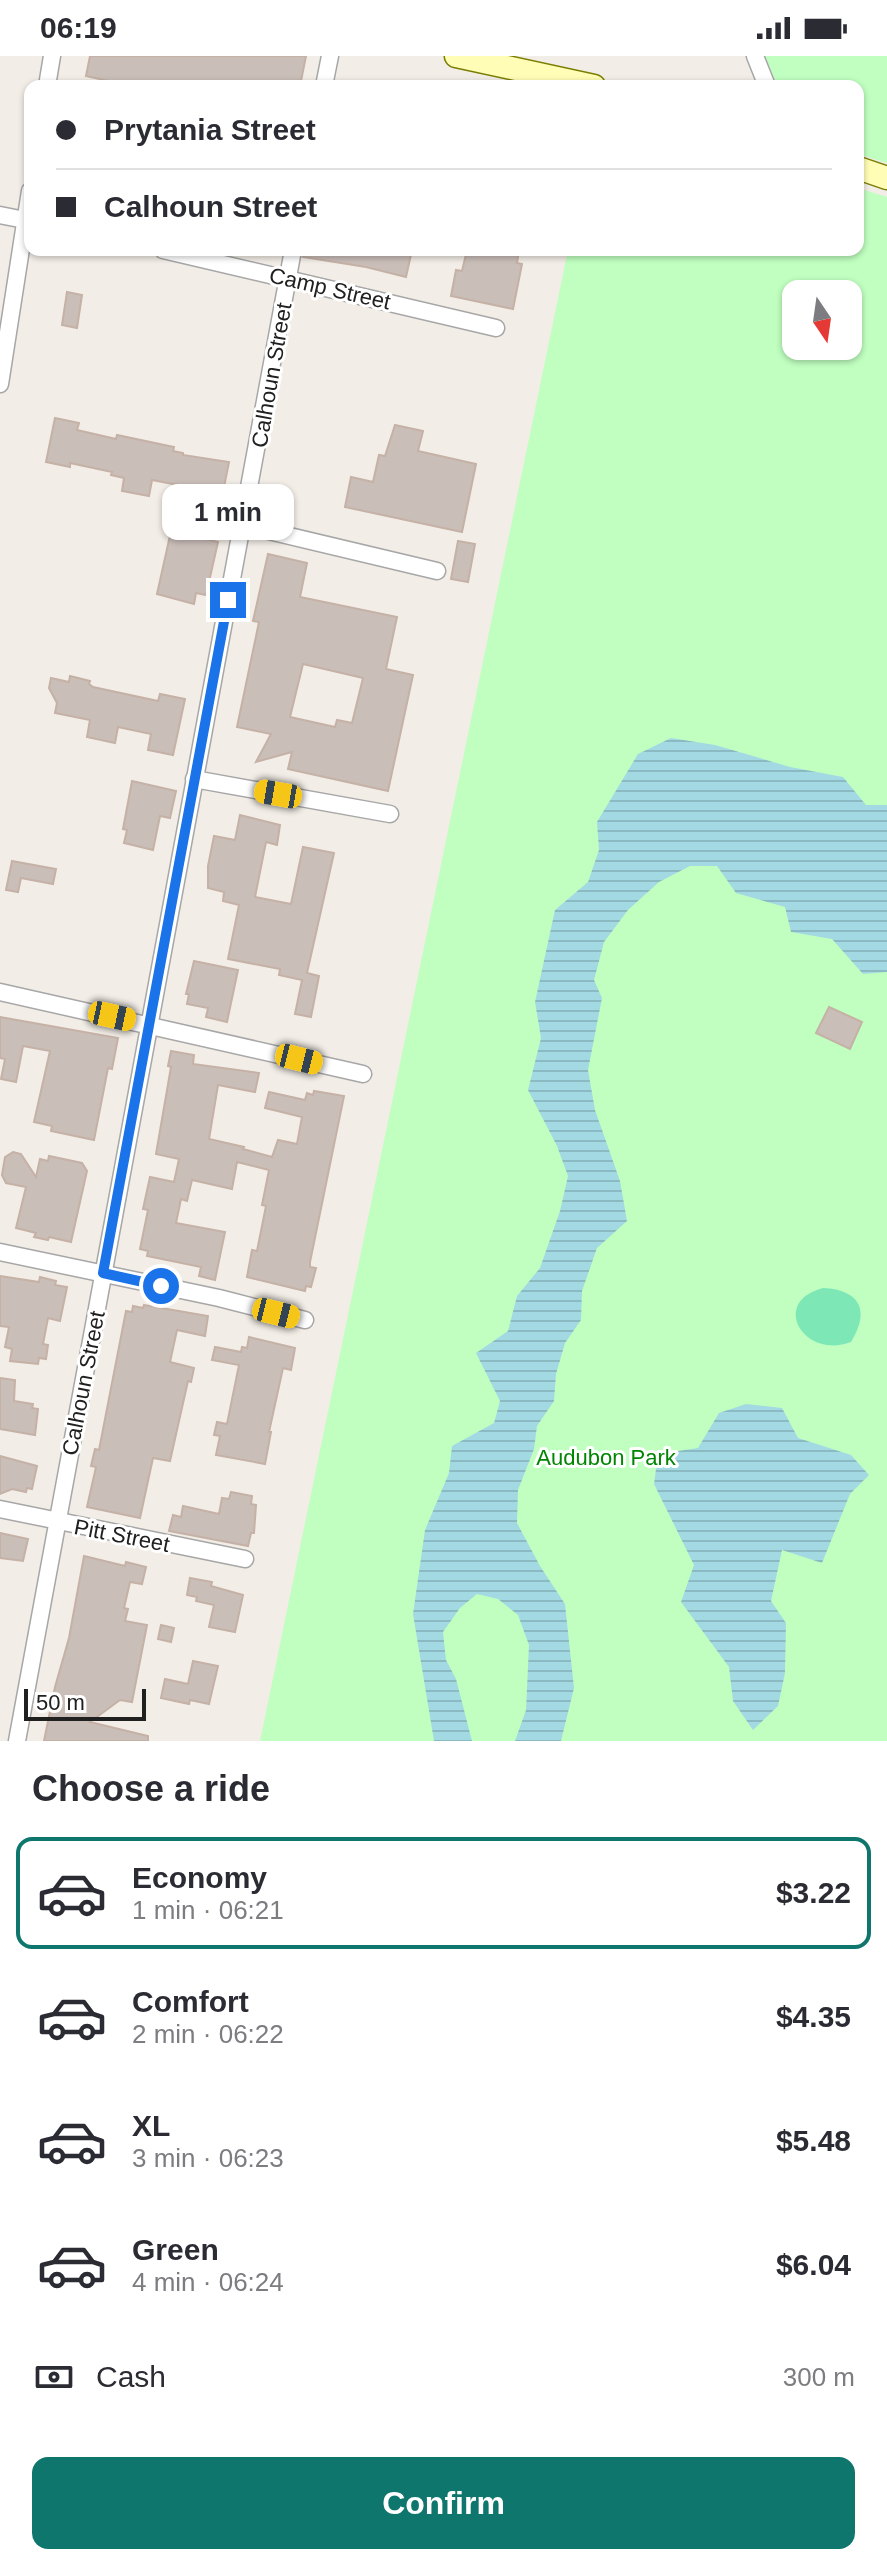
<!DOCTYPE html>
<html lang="en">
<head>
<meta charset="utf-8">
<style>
  :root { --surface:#fff; --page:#f7f7f7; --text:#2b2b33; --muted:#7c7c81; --line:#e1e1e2; --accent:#0f766e }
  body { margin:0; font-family:Arial,sans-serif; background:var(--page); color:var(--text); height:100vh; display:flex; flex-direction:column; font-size:30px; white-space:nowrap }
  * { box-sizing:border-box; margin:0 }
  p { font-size:26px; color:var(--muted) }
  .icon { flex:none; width:44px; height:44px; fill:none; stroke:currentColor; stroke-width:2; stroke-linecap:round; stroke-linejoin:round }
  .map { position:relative; height:1685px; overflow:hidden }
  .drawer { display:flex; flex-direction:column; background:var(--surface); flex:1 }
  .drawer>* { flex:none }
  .banner { position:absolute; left:24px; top:24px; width:840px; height:176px; border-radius:16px; box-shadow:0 2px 6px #0004; display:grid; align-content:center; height:176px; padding:0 32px; background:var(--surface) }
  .needle { width:52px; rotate:167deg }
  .fabs { position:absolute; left:782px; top:224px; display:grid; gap:16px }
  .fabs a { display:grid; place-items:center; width:80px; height:80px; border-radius:16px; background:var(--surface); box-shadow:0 2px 6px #0004; font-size:40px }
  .scale { position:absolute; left:24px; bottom:20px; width:122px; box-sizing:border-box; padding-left:8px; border:4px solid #202020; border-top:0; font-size:22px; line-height:28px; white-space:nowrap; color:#202020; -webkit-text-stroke:6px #fff; paint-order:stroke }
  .end { position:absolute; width:36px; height:36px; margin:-18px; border:10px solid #1a73e8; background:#fff; box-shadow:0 0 0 4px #fff }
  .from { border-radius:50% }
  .bubble { position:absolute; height:56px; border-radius:16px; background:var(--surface); box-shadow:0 2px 6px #0004; font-size:26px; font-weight:800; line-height:56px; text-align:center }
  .car { position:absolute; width:24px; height:48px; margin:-24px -12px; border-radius:10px; box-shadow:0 0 6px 2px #0007; background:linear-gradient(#f5c518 24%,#345 0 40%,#f5c518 0 76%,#345 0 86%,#f5c518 0) }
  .banner b { display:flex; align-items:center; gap:28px; height:76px; font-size:30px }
  .banner b+b { border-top:2px solid var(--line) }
  .banner i { width:20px; height:20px; background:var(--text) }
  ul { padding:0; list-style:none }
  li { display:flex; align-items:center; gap:24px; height:112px; margin:0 16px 12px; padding:0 16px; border:4px solid transparent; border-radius:16px }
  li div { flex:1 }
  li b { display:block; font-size:30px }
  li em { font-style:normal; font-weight:800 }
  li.current { border-color:var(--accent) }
  li>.icon { width:72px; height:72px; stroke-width:1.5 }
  h2 { padding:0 32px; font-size:36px; line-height:96px }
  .pay { display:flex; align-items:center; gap:20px; height:88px; padding:0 32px; font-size:30px }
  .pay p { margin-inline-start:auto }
  .action { display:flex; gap:16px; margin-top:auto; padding:16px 32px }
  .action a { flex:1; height:92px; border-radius:16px; background:var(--accent); color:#fff; font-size:32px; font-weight:800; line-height:92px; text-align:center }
  .status { display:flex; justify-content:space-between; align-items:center; height:56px; padding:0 40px; background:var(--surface); direction:ltr }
  .status svg { height:22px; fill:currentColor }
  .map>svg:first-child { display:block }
  .park { fill:#c0ffc0; fill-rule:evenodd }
  .pitch { fill:#7de8b6 }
  .water { fill:url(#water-rules) }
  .building { fill:#cabeb8; stroke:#c5b1a6; stroke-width:2; fill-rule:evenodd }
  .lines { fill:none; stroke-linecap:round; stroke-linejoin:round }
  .street-casing { stroke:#a7a7a7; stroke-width:19 }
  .secondary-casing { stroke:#7a7e00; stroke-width:25 }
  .street { stroke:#fff; stroke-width:16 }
  .secondary { stroke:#fffdb6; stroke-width:22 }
  .route { stroke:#1a73e8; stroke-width:10 }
  .labels { text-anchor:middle; stroke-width:6; stroke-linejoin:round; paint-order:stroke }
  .street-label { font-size:22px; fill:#202020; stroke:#fff }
  .park-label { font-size:22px; fill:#028503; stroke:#fff }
</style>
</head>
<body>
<div class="status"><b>06:19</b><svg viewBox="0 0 49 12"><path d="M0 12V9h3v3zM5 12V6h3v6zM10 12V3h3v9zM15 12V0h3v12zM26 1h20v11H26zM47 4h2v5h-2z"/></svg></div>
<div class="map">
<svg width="887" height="1685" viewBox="0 0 887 1685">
  <defs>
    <pattern id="water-rules" width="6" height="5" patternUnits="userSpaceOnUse" patternTransform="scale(2)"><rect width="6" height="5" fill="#a2d9e3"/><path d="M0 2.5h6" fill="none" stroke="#8bbac2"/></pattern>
  </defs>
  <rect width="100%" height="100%" fill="#f2ede6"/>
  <g class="park">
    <polygon points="755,0 887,0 887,107 858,98 858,30 767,30"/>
    <path d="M 858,132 L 887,141 L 887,1685 L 260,1685 L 568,194 L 858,194 ZM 796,238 L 848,238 L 848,290 L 796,290 Z"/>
  </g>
  <path class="pitch" d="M 823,1232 C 861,1234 870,1255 851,1286 C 804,1304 769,1246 823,1232 Z"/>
  <g class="water">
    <polygon points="671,682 715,689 790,711 843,721 866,749 887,749 887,916 863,918 832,883 791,876 785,851 736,837 717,810 690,810 659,826 628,854 604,886 594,924 602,942 588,1014 595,1054 620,1125 627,1165 597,1192 582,1235 581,1264 565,1287 556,1318 554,1345 537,1370 534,1393 518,1434 517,1467 540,1510 565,1548 574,1632 561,1685 515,1685 526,1654 529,1589 518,1559 498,1543 477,1538 460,1552 443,1576 446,1604 456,1623 472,1685 434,1685 413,1558 425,1474 449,1417 452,1390 494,1367 500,1345 476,1297 508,1275 517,1240 540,1212 560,1155 568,1120 557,1090 528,1034 541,982 535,946 555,854 588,826 599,794 597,766 638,698"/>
    <polygon points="746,1348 782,1352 798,1382 851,1399 869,1419 850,1438 822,1507 782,1494 771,1545 786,1567 785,1617 778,1650 753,1674 733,1645 729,1611 681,1546 694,1509 654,1428 658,1398 698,1392 719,1357"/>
  </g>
  <g class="building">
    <polygon points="90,0 306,0 300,30 131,30 86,20"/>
    <polygon points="304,194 412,194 406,221 366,211 303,201"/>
    <polygon points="467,194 519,194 517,207 522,208 513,253 451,240 456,214 462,215"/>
    <polygon points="67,236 82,239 77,272 62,269"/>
    <polygon points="55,362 79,367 77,374 116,383 117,379 174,391 173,395 183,397 183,399 229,406 221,446 202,442 204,434 152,424 149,440 122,435 124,422 111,419 112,416 70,407 70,411 46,406"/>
    <polygon points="395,369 423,375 418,395 476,408 462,476 345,451 351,421 373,426 379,399 385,400"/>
    <polygon points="171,475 218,486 206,539 196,537 194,548 157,538"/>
    <polygon points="458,485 475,488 468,526 451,523"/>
    <path d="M 268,498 L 307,507 L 300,541 L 397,561 L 386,613 L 413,619 L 388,735 L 288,713 L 292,696 L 256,706 L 271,678 L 237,671 L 259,566 L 253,565 ZM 303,608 L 363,622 L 352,667 L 337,664 L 335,671 L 290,661 Z"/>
    <polygon points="70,620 90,625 89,628 93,631 158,645 160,638 185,643 173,699 148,694 151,678 118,671 115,687 87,681 90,664 55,657 57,647 49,632 51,622 69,626"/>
    <polygon points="132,725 176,735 170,762 160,760 153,794 124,787 127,774 123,773"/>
    <polygon points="240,759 280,769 277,789 266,786 255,841 291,848 303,791 334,797 307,917 319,920 311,961 295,958 302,924 279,919 280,913 228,903 239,849 223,845 224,836 208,832 208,810 214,780 235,784"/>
    <polygon points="12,805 56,813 53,828 21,822 18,836 6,834"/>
    <polygon points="194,905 238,914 227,966 206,961 208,952 187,948 189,938 186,938"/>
    <polygon points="829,951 862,966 850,993 816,977"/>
    <polygon points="0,961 118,982 112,1013 108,1012 94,1084 51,1075 52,1070 34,1066 50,995 23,990 16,1026 1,1023 5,1003 0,1002"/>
    <polygon points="171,995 194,999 193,1008 259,1017 255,1036 218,1029 209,1083 244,1091 243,1093 272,1101 278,1084 297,1088 302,1061 265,1052 269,1036 305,1044 307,1037 313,1039 314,1035 344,1040 310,1206 310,1211 316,1212 311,1231 306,1230 305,1235 247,1221 252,1194 257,1195 266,1150 262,1149 269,1114 237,1106 232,1133 192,1124 187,1145 181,1143 176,1167 225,1176 215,1224 199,1220 201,1211 147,1200 148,1195 140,1193 148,1154 143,1153 150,1121 174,1126 179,1103 156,1098 171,1011 168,1010"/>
    <polygon points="13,1096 21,1098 36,1121 40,1103 48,1105 49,1100 82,1107 87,1115 71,1186 49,1181 48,1184 34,1181 36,1177 16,1172 26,1131 6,1127 2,1119 5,1101"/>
    <polygon points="0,1220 39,1226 40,1221 56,1225 55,1229 67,1231 60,1265 48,1262 43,1288 48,1289 46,1303 39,1302 38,1308 10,1305 12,1293 5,1291 9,1271 0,1270"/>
    <polygon points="144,1249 208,1260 205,1280 177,1274 170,1306 194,1312 191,1326 188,1325 170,1405 153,1402 140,1462 87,1451 96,1411 91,1410 95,1393 99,1394 126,1255 132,1256 133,1250 143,1252"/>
    <polygon points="249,1281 295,1292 291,1314 283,1312 269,1376 271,1376 265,1408 216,1399 220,1380 214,1379 217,1366 227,1368 239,1309 212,1304 215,1291 241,1296 242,1291 247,1292"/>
    <polygon points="0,1322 15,1324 14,1345 33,1348 32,1352 38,1353 35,1379 0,1373"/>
    <polygon points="0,1400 37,1410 32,1433 27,1432 26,1436 12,1433 0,1438"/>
    <polygon points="231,1436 252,1440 251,1448 256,1449 254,1477 251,1477 248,1490 169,1475 173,1459 181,1461 183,1450 219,1458 222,1442 229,1443"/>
    <polygon points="0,1477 28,1483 23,1505 0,1502"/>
    <polygon points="84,1500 125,1510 126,1506 146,1511 142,1528 130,1526 124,1552 128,1553 125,1565 147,1569 132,1646 120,1644 90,1666 148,1680 148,1685 44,1685 55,1631 69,1582"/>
    <polygon points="190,1522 212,1526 211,1530 243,1539 235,1576 209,1571 214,1549 196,1545 197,1541 187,1539"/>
    <polygon points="161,1569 174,1572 171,1586 158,1583"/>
    <polygon points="193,1605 218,1610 209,1648 190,1644 189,1648 161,1642 165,1623 188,1628"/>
  </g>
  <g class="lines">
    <defs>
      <g id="street">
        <polyline points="755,0 767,30"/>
        <polyline points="47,30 52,0"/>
        <polyline points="324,30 330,0"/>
        <polyline points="0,159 30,165"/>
        <polyline points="163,194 496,272"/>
        <polyline points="0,328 30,135"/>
        <polyline points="243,469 437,515"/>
        <polyline points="229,539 293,194"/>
        <polyline points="194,723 390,758"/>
        <polyline points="0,936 363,1018"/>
        <polyline points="0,1196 219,1242 305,1264"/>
        <polyline points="0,1453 245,1503"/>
        <polyline points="17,1685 228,544"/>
      </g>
      <g id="secondary">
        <polyline points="456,0 594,30"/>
        <polyline points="858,112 887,122"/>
      </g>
    </defs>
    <use href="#street" class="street-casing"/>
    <use href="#secondary" class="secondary-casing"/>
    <use href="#street" class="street"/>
    <use href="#secondary" class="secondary"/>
  </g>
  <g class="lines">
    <polyline class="route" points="161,1230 103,1217 228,544"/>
  </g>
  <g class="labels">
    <g class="street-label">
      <text transform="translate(330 232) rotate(13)" y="8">Camp Street</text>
      <text transform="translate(271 319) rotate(-80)" y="8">Calhoun Street</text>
      <text transform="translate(83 1327) rotate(-79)" y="8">Calhoun Street</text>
      <text transform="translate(122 1479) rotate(11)" y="8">Pitt Street</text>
    </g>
    <g class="park-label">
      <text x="606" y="1409">Audubon Park</text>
    </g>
  </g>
</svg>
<div class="fabs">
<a><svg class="needle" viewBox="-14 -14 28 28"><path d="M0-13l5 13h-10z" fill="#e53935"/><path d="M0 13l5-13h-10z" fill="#7c7c81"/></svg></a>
</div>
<div class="scale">50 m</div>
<i class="end from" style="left:161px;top:1230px"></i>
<i class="end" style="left:228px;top:544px"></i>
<div class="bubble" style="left:162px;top:428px;width:132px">1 min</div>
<i class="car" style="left:278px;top:738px;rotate:280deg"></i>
<i class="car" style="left:112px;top:960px;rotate:102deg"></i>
<i class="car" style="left:299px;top:1003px;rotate:104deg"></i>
<i class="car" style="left:276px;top:1257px;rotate:104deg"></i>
<div class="banner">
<b><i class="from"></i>Prytania Street</b>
<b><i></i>Calhoun Street</b>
</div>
</div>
<section class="drawer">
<h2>Choose a ride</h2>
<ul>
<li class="current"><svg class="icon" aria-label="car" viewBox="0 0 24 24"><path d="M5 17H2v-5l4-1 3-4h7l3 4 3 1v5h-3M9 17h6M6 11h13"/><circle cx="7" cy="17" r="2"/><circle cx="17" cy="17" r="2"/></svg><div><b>Economy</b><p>1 min · 06:21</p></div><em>$3.22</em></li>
<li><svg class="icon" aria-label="car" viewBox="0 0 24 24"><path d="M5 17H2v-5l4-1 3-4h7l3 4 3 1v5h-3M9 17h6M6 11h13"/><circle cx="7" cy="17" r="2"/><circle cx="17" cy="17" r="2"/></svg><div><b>Comfort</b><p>2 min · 06:22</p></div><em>$4.35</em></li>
<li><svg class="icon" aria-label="car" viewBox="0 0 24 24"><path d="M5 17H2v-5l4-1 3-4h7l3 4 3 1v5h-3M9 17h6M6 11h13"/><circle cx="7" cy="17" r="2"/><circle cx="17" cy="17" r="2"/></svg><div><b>XL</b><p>3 min · 06:23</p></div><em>$5.48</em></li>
<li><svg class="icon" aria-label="car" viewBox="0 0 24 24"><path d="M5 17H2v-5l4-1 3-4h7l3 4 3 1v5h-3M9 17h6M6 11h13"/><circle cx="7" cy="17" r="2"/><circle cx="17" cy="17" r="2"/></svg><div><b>Green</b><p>4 min · 06:24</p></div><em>$6.04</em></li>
</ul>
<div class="pay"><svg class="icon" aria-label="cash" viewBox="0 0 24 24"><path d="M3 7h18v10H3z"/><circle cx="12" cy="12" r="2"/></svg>Cash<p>300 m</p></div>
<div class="action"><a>Confirm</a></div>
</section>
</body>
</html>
